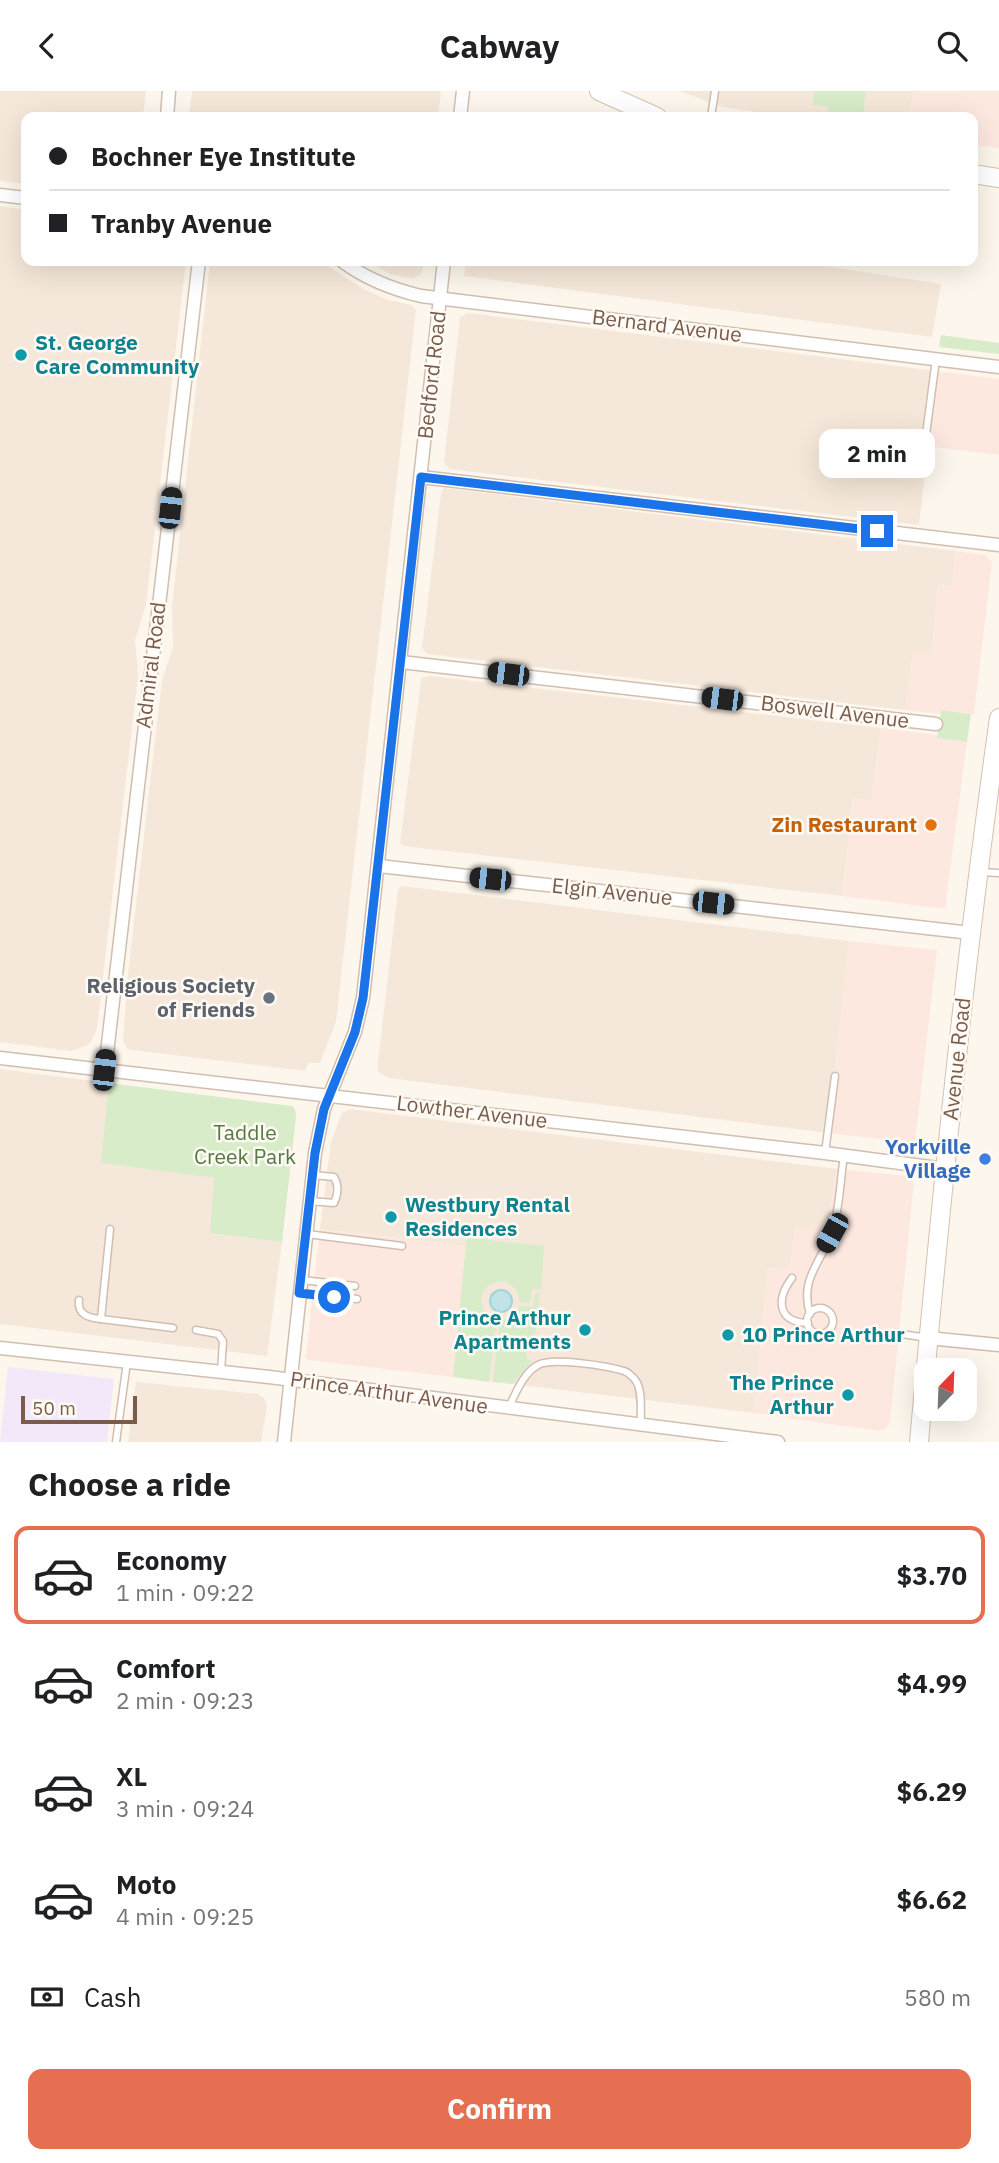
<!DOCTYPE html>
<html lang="en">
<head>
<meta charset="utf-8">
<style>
  :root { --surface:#fff; --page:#f2f2f2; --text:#202124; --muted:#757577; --line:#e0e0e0; --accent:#e76f51 }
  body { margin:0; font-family:"IBM Plex Sans",sans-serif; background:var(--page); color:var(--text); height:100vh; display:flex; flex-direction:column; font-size:26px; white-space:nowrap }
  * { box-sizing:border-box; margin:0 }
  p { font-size:23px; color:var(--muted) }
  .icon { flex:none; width:38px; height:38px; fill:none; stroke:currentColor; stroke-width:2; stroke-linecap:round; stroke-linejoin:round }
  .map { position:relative; height:1351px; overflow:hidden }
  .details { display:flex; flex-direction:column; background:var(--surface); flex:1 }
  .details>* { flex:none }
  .hud { position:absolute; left:21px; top:21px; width:957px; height:154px; border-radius:14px; box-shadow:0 7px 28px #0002; display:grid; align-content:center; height:154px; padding:0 28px; background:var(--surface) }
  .needle { width:46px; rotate:23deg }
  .buttons { position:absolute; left:914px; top:1267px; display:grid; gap:14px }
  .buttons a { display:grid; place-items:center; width:63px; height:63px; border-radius:14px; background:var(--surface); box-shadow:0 7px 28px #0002; font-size:35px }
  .scale { position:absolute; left:21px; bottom:18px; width:116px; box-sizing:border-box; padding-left:7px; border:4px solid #7a5c4d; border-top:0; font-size:19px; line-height:24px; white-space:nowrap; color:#7a5c4d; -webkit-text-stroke:5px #fffaf3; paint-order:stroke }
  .end { position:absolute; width:32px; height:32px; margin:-16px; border:9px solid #1a73e8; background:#fff; box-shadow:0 0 0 4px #fff }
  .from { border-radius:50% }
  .bubble { position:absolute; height:49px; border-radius:14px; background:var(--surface); box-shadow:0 7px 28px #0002; font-size:23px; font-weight:700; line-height:49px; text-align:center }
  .car { position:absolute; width:21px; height:42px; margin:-21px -10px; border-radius:9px; box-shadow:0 0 5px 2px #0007; background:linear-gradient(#222 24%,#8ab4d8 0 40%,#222 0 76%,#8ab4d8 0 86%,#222 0) }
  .hud b { display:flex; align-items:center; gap:24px; height:66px; font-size:26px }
  .hud b+b { border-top:2px solid var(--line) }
  .hud i { width:18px; height:18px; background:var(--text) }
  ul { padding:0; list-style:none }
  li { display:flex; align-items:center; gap:21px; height:98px; margin:0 14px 10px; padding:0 14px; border:4px solid transparent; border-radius:14px }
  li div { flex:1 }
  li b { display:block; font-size:26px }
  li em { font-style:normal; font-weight:700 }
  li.current { border-color:var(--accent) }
  li>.icon { width:63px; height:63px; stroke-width:1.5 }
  h2 { padding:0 28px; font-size:32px; line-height:84px }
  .pay { display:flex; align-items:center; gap:18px; height:77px; padding:0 28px; font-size:26px }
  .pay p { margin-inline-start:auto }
  .cta { display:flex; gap:14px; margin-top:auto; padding:14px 28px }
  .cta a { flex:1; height:80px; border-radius:14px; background:var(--accent); color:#fff; font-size:28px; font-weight:700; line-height:80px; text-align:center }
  header { display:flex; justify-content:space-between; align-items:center; height:91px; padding:0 28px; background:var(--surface); font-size:32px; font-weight:700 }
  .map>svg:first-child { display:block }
  .residential { fill:#f5e8da }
  .commercial { fill:#fde8e0 }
  .education { fill:#f3e8fa }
  .green { fill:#d8ecc9 }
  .water { fill:#bfe3e8; stroke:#a5d3da; stroke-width:2 }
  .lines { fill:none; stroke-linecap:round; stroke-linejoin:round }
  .service-casing { stroke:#d1beb0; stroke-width:9 }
  .minor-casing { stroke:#d1beb0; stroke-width:15 }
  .secondary-casing { stroke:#d6c0b0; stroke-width:20 }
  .service { stroke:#fff; stroke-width:6 }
  .minor { stroke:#fff; stroke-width:12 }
  .secondary { stroke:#fff; stroke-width:18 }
  .route { stroke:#1a73e8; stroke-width:9 }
  .culture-dot { fill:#0f9aa8; stroke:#fffaf3; stroke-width:2.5 }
  .food-dot { fill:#e8710a; stroke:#fffaf3; stroke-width:2.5 }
  .worship-dot { fill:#6b7280; stroke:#fffaf3; stroke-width:2.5 }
  .shop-dot { fill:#3f7fe0; stroke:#fffaf3; stroke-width:2.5 }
  .labels { text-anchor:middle; stroke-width:5; stroke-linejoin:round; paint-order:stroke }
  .street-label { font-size:21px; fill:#7a5c4d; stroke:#fffaf3 }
  .culture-label { font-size:21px; font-weight:bold; fill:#0d838f; stroke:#fffaf3; text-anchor:start }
  .food-label { font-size:21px; font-weight:bold; fill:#c56008; stroke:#fffaf3; text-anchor:end }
  .worship-label { font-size:21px; font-weight:bold; fill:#5b616d; stroke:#fffaf3; text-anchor:end }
  .park-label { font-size:21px; fill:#537a41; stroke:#fffaf3 }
  .shop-label { font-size:21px; font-weight:bold; fill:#366cbe; stroke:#fffaf3; text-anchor:end }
</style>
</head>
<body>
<header><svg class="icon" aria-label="back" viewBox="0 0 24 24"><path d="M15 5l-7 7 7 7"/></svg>Cabway<svg class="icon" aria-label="search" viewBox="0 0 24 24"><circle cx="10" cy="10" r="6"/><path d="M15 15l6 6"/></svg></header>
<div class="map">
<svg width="999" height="1351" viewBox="0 0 999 1351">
  <rect width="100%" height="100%" fill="#fdf6ec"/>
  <g class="residential">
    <polygon points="0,0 146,0 143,26 26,26 26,93 0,90"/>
    <polygon points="192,0 441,0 438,26 189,26"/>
    <polygon points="680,0 814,0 812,13 828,16 827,26 790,26 722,16"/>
    <polygon points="866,0 913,0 909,26 863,26"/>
    <polygon points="0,115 26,119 26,170 186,170 146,513 135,550 138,585 97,937 91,951 86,955 71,960 0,951"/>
    <polygon points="210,170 320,170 363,198 389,209 411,214 416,219 336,931 320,972 309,972 305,980 132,959 127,957 123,950 128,883 162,589 173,556 172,515"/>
    <polygon points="368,170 424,170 421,184 412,188 390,183"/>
    <polygon points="466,170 792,170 941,193 932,246 464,185"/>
    <polygon points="468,222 937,280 919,434 449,378 444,371 460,226"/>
    <polygon points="444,397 956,460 952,495 938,493 932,563 913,561 905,619 427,563 422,557 441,403"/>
    <polygon points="430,585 881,637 871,710 853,708 842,805 403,755 400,752 421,589 423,586"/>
    <polygon points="402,795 849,850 828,1042 389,987 381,983 377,979 398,798"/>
    <polygon points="0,978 109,992 102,1072 215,1087 210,1142 282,1151 267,1265 0,1233"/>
    <polygon points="350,1018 837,1078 828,1134 789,1178 768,1177 754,1322 453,1286 466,1155 320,1138 331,1051 342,1022"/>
    <polygon points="136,1291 258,1303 264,1307 267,1315 261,1351 128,1351"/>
  </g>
  <g class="commercial">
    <polygon points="913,0 999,0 999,57 973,54 973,26 909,26"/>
    <polygon points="937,280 999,288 999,364 927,355"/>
    <polygon points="956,460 986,464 992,472 974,623 941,619 940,623 905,619 913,560 932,562 938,493 952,495"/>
    <polygon points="881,637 937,644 937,647 967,651 945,818 842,805 853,708 871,709"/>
    <polygon points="849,850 937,859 915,1052 828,1042"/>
    <polygon points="837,1078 907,1085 914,1091 890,1332 886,1337 879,1340 754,1322 768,1176 789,1178 795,1136 825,1138 828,1135"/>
    <polygon points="320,1138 466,1155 453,1286 308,1269 306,1267"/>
  </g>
  <polygon class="education" points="8,1276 114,1288 107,1351 0,1351"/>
  <g class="green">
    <polygon points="814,0 866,0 863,26 827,26 828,16 812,14"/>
    <polygon points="941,244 999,252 999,263 939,256"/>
    <polygon points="941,619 971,623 967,651 937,647"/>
    <polygon points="109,992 292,1015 295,1018 296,1026 282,1151 210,1142 214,1087 101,1072"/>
    <path d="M 467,1143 L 487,1145 L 487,1149 L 544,1155 L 541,1198 L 532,1198 L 530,1212 L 520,1211 L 516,1198 L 505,1190 C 501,1191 493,1191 488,1195 C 475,1206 482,1224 497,1229 L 494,1249 L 457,1244 Z"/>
    <polygon points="535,1202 540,1202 534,1254 498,1250 500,1230 513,1226 520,1215 533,1216"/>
    <polygon points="457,1247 494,1252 489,1291 453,1286"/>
    <polygon points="497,1252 527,1256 526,1267 532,1271 512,1293 493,1291"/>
  </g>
  <circle class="water" cx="501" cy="1210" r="11"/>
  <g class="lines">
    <defs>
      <g id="service">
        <polyline points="711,26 715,0"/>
        <polyline points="925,351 936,268"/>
        <polyline points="980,781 999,782"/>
        <polyline points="825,1062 835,985"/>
        <path d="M 310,1110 L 334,1112 C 338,1104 339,1094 334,1086 L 313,1084"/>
        <polyline points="110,1138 101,1228 173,1237"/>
        <polyline points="307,1143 402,1155"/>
        <path d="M 792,1187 C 776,1208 777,1231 808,1232"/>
        <polyline points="302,1189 355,1195"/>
        <polyline points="299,1202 357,1208"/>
        <path d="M 79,1209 C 77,1224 89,1227 101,1228"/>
        <circle cx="820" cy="1230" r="13"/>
        <path d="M 810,1223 C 799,1188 822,1170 832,1141 C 840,1118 840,1089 844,1065"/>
        <polyline points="196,1239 218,1243 223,1250 221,1281"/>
        <polyline points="895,1242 928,1247"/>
        <path d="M 508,1318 C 515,1304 523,1282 538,1274 C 552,1266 608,1275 624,1280 C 629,1282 633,1286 636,1290 C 643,1301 640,1321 641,1333"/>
        <polyline points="116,1351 127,1271"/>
      </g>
      <g id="minor">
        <polyline points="167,26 169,0"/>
        <polyline points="460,26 463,0"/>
        <polyline points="0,104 26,107"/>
        <path d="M 342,170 C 366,188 391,198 421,205 L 999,276"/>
        <polyline points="421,386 999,454"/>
        <polyline points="401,571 936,633"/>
        <polyline points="379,775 971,842"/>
        <polyline points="0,967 825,1062 945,1078"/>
        <polyline points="105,979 199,170"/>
        <polyline points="928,1247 999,1254"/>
        <polyline points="0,1257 269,1286 778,1351"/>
        <polyline points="284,1351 315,1062 324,1018 355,941 363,907 444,170"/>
      </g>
      <g id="secondary">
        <polyline points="599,0 657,26"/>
        <polyline points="973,83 999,87"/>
        <path d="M 919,1351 C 941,1109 965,867 999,627"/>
      </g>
    </defs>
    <use href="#service" class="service-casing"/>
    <use href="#minor" class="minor-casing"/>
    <use href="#secondary" class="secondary-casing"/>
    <use href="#service" class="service"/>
    <use href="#minor" class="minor"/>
    <use href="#secondary" class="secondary"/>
  </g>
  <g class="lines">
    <polyline class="route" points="334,1206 299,1202 315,1062 324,1018 355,941 363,907 421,386 877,440"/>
  </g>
  <g class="culture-dot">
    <circle cx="21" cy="264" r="7"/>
    <circle cx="391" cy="1126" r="7"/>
    <circle cx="585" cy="1239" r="7"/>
    <circle cx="728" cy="1244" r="7"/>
    <circle cx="848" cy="1304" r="7"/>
  </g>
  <circle class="food-dot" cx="931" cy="734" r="7"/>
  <circle class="worship-dot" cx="269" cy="907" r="7"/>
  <circle class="shop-dot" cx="985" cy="1068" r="7"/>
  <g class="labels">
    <g class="street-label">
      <text transform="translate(667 235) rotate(7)" y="7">Bernard Avenue</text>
      <text transform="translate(432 284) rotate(-84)" y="7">Bedford Road</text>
      <text transform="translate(151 574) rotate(-83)" y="7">Admiral Road</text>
      <text transform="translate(835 621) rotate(7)" y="7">Boswell Avenue</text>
      <text transform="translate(612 801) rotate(6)" y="7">Elgin Avenue</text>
      <text transform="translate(957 968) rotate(-84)" y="7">Avenue Road</text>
      <text transform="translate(472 1021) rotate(7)" y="7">Lowther Avenue</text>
      <text transform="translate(389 1302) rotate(8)" y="7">Prince Arthur Avenue</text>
    </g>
    <g class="culture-label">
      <text x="35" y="259">St. George<tspan x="35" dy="24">Care Community</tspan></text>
      <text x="405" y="1121">Westbury Rental<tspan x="405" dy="24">Residences</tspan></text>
      <text x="571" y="1234" text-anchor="end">Prince Arthur<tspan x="571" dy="24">Apartments</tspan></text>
      <text x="742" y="1251">10 Prince Arthur</text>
      <text x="834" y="1299" text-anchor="end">The Prince<tspan x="834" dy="24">Arthur</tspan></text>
    </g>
    <g class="food-label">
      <text x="917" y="741">Zin Restaurant</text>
    </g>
    <g class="worship-label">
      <text x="255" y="902">Religious Society<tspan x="255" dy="24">of Friends</tspan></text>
    </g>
    <g class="park-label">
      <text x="245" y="1049">Taddle<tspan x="245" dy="24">Creek Park</tspan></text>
    </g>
    <g class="shop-label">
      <text x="971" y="1063">Yorkville<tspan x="971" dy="24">Village</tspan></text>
    </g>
  </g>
</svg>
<div class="buttons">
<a><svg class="needle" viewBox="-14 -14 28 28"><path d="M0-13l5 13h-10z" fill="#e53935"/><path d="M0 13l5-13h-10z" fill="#757577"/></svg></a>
</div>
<div class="scale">50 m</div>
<i class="end from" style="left:334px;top:1206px"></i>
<i class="end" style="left:877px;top:440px"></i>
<div class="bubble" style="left:819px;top:338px;width:116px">2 min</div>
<i class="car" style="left:170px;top:417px;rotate:6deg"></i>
<i class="car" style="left:508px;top:583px;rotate:277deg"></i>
<i class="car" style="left:722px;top:608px;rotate:277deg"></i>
<i class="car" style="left:490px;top:788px;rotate:276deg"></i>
<i class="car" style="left:713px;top:812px;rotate:96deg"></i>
<i class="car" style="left:104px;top:979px;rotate:6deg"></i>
<i class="car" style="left:832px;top:1142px;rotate:209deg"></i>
<div class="hud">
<b><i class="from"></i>Bochner Eye Institute</b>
<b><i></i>Tranby Avenue</b>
</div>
</div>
<section class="details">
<h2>Choose a ride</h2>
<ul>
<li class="current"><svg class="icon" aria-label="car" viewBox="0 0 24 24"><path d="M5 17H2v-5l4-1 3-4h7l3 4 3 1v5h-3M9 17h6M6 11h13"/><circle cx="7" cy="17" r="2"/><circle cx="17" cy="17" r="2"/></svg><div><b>Economy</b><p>1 min · 09:22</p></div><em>$3.70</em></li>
<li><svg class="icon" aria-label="car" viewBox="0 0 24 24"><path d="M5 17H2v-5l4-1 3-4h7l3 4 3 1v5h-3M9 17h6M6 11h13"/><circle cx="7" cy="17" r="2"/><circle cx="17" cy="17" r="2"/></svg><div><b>Comfort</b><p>2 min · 09:23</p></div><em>$4.99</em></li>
<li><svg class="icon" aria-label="car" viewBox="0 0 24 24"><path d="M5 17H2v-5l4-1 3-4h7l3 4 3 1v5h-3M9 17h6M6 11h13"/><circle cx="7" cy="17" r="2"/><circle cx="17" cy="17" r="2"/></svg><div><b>XL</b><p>3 min · 09:24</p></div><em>$6.29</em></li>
<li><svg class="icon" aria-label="car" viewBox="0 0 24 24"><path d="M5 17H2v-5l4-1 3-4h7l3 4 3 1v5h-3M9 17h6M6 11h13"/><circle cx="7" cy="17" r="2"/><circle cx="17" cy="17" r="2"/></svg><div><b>Moto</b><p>4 min · 09:25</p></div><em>$6.62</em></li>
</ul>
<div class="pay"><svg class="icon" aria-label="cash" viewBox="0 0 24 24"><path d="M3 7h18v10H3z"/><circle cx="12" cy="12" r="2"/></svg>Cash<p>580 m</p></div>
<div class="cta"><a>Confirm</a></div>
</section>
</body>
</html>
